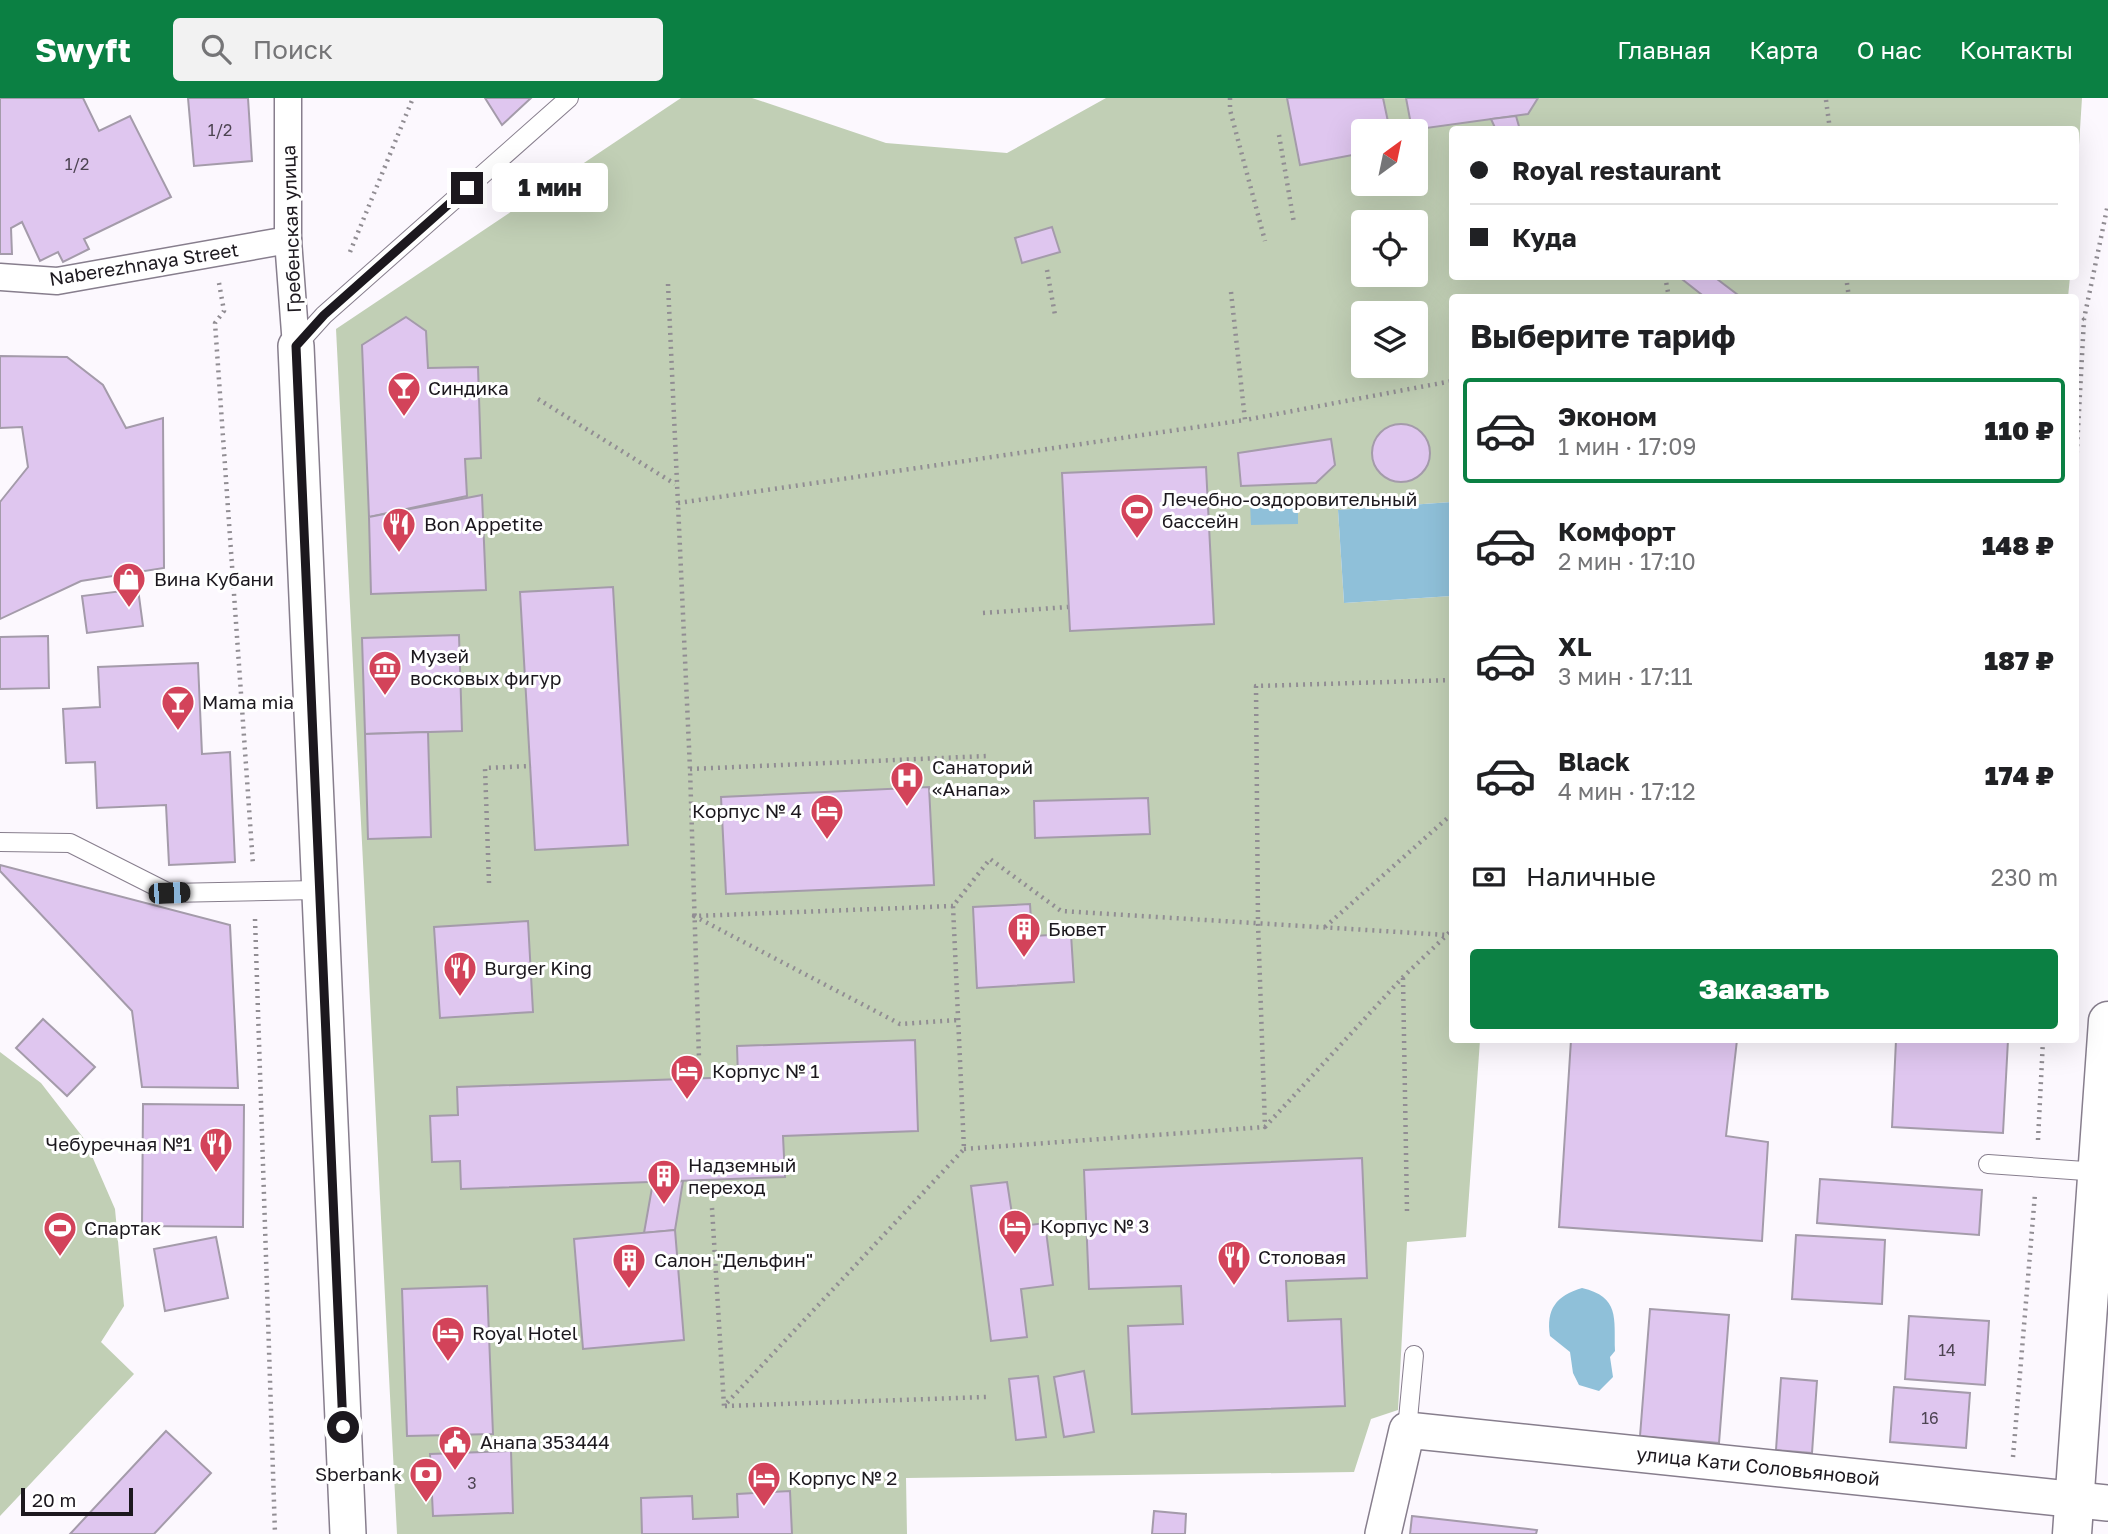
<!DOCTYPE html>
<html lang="ru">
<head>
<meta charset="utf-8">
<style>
  :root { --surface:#fff; --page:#f2f2f2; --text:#202124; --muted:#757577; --line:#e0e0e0; --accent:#0b8043 }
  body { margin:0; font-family:"Golos Text",sans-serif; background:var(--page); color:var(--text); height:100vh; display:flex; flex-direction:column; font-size:26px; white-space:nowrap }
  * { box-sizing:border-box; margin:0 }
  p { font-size:23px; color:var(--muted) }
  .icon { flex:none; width:38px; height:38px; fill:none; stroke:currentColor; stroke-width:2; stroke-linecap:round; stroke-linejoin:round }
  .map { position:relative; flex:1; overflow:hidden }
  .details { position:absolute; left:1449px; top:196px; width:630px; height:749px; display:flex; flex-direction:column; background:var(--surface); border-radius:7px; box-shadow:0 7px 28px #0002 }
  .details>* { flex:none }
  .guide { position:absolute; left:1449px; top:28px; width:630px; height:154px; border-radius:7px; box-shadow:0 7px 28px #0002; display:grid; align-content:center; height:154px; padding:0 21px; background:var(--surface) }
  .needle { width:46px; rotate:33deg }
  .buttons { position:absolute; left:1351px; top:21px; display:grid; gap:14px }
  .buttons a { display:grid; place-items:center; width:77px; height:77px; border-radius:7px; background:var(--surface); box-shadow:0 7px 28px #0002; font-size:35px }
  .scale { position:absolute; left:21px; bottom:18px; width:112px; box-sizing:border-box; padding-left:7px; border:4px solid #1c181e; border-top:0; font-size:19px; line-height:24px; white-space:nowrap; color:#1c181e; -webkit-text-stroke:5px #fff; paint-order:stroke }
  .end { position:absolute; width:32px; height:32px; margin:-16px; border:9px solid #1c181e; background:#fff; box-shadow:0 0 0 4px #fff }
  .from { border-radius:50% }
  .bubble { position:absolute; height:49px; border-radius:7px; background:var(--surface); box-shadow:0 7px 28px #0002; font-size:23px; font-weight:800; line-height:49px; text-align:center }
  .car { position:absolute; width:21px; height:42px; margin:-21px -10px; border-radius:9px; box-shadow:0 0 5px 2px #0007; background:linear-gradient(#222 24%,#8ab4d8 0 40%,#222 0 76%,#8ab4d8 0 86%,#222 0) }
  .guide b { display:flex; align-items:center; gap:24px; height:66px; font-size:26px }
  .guide b+b { border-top:2px solid var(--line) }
  .guide i { width:18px; height:18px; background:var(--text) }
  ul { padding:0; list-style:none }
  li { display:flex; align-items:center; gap:21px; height:105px; margin:0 14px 10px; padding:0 7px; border:4px solid transparent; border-radius:7px }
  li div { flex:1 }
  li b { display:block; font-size:26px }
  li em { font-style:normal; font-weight:800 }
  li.on { border-color:var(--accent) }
  li>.icon { width:63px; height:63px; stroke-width:1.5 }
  h2 { padding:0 21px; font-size:32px; line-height:84px }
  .pay { display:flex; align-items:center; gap:18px; height:77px; padding:0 21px; font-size:26px }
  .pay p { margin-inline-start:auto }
  .action { display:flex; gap:14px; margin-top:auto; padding:14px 21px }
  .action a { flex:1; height:80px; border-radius:7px; background:var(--accent); color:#fff; font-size:28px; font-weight:800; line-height:80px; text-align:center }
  header { display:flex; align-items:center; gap:42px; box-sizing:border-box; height:98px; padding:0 35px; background:var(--accent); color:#fff }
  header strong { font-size:33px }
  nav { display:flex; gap:38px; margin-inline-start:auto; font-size:24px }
  .search { width:490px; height:63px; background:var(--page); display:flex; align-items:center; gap:18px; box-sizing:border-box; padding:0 24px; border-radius:7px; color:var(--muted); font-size:26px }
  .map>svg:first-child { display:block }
  .green { fill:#c1cfb5; fill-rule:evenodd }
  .water { fill:#8fc0d9 }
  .building { fill:#dfc6ef; stroke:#a49baa; stroke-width:2 }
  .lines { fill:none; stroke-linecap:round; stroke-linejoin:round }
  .service-casing { stroke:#877e8d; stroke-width:20 }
  .pedestrian-casing { stroke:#877e8d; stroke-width:29 }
  .minor-casing { stroke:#877e8d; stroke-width:38 }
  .tertiary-casing { stroke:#877e8d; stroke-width:41 }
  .path { stroke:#918d93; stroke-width:4.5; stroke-dasharray:2 5; stroke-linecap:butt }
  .service { stroke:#fff; stroke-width:18 }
  .pedestrian { stroke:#fff; stroke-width:26 }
  .minor { stroke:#fff; stroke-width:35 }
  .tertiary { stroke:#fff; stroke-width:38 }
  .route { stroke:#1c181e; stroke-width:9 }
  .labels { text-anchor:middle; stroke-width:6; stroke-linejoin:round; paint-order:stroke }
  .number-label { font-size:16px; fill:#4d4452 }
  .street-label { font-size:19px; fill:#1c181e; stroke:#fff }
  .poi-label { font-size:19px; fill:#1c181e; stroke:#fff; text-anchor:start }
</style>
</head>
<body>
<header>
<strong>Swyft</strong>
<div class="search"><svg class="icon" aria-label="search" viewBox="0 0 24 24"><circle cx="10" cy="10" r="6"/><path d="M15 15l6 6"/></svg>Поиск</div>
<nav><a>Главная</a><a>Карта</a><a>О нас</a><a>Контакты</a></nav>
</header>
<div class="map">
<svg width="2108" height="1436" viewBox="0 0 2108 1436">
  <rect width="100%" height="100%" fill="#fcf8fe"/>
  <g class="green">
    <path d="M 681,0 L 752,0 L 886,45 L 1007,55 L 1106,0 L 2082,0 L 2076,94 L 2076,32 L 1452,32 L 1452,178 L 2070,179 L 2068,199 L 1452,200 L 1452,404 L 1338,412 L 1344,505 L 1452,498 L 1452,942 L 1480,942 L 1466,1139 L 1407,1144 L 1398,1312 L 1371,1321 L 1354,1374 L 906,1380 L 907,1436 L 397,1436 L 336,231 ZM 1363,33 L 1416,33 L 1416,86 L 1363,86 ZM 1363,124 L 1416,124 L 1416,177 L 1363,177 ZM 1363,215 L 1416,215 L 1416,268 L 1363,268 Z"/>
    <polygon points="0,954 41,985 85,1042 115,1111 124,1208 101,1244 134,1276 0,1418"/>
  </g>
  <g class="water">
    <polygon points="1298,403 1298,426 1251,427 1250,404"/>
    <polygon points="1452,404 1452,498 1344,505 1338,412"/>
    <path d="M 1582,1190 C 1620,1199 1614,1220 1615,1253 L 1610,1259 L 1613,1279 L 1599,1293 L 1579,1287 L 1573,1275 L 1570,1254 L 1550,1238 C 1546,1211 1556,1198 1582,1190 Z"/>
  </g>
  <g class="building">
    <polygon points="0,0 83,0 99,33 130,18 171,99 84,141 89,151 63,164 58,154 40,163 22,124 11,130 12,156 0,156"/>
    <polygon points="188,0 248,0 252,63 194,68"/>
    <polygon points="485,0 531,0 502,27"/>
    <polygon points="1287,0 1383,0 1390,33 1363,33 1363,55 1300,67"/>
    <polygon points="1406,0 1538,0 1528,16 1412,32"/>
    <polygon points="1516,18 1520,32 1496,32 1491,21"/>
    <polygon points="1052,129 1060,154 1022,165 1015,140"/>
    <polygon points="1678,178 1713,178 1742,200 1706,200"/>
    <polygon points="406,219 426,233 428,270 478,269 481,360 465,361 467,398 369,419 362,247"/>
    <polygon points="0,258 67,259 103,287 126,330 163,320 164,470 81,483 0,521 0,404 28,369 22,329 0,330"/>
    <circle cx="1401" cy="355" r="29"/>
    <polygon points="1331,341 1335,367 1316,385 1241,388 1238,355"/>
    <polygon points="1206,369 1214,526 1070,533 1062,375"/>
    <polygon points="482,397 486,492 371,496 369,419"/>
    <polygon points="613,489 628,747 535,752 520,494"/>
    <polygon points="138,491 143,528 87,535 82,498"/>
    <polygon points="459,537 462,633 365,636 362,540"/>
    <polygon points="48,538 49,590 0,591 0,539"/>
    <polygon points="198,565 202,656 230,654 235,764 169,767 166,707 97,710 95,664 66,665 63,611 100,609 98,569"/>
    <polygon points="428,634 431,739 368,741 365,636"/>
    <polygon points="929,689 934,787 726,796 721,699"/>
    <polygon points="1148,700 1150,736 1035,740 1034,703"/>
    <polygon points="0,767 230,827 238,990 142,989 132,913 0,773"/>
    <polygon points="1030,806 1032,838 1071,836 1074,884 977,890 973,809"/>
    <polygon points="528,823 533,914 440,920 434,829"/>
    <polygon points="43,921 95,969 67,998 16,950"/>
    <polygon points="915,942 918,1033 783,1038 785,1079 461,1091 460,1063 432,1064 430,1018 458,1017 457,989 738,979 737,948"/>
    <polygon points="1571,942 1737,942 1726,1038 1768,1044 1762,1143 1559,1129"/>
    <polygon points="1896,942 2008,942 2003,1035 1892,1029"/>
    <polygon points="143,1006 244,1007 243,1129 142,1128"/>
    <polygon points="1362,1060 1367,1180 1286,1183 1288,1223 1341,1221 1345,1308 1132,1316 1128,1228 1183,1226 1181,1188 1089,1191 1084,1072"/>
    <polygon points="1820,1081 1982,1092 1979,1137 1817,1125"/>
    <polygon points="683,1083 675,1132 644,1135 653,1084"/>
    <polygon points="1007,1084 1014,1129 1045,1125 1053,1187 1021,1191 1027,1239 991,1243 971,1088"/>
    <polygon points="675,1132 684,1242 583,1251 574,1141"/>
    <polygon points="1796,1137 1885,1142 1882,1206 1792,1201"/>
    <polygon points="216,1139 228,1200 165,1213 154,1151"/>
    <polygon points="487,1188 493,1336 407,1338 402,1191"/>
    <polygon points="1650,1211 1729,1217 1719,1345 1640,1338"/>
    <polygon points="1909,1218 1989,1223 1985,1287 1905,1281"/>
    <polygon points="1084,1273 1094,1334 1064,1339 1054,1279"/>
    <polygon points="1038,1278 1046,1339 1016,1342 1009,1281"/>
    <polygon points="1781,1280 1817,1283 1812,1355 1776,1352"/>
    <polygon points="1894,1289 1970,1295 1966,1350 1890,1344"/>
    <polygon points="166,1333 211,1375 154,1436 70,1436"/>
    <polygon points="511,1353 513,1415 433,1418 430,1356"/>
    <polygon points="790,1393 792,1436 642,1436 641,1400 692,1398 693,1421 738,1419 737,1396"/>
    <polygon points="1154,1413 1186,1416 1185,1436 1152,1436"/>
    <polygon points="1412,1418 1537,1432 1536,1436 1410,1436"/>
  </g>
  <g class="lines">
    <defs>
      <g id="service">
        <polyline points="296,248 324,217 569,0"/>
        <polyline points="0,744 70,745 169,795 317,792"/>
        <polyline points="1988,1066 2099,1074"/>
        <polyline points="1407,1332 1414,1257"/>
      </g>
      <g id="pedestrian">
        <polyline points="288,0 288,142 296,248"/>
        <polyline points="0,179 57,183 288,142"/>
      </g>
      <g id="minor">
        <polyline points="296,248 348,1436"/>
        <polyline points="1383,1436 1407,1332 2108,1405"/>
      </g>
      <polyline id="tertiary" points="2072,1436 2108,923"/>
    </defs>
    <use href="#service" class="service-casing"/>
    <use href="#pedestrian" class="pedestrian-casing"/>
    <use href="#minor" class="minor-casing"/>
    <use href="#tertiary" class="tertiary-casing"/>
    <g class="path">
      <polyline points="1230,0 1230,12 1265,143"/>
      <polyline points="1826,2 1830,32"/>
      <polyline points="1279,37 1294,125"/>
      <polyline points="350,154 413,0"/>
      <polyline points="1047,172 1055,217"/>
      <polyline points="1665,178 1669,200"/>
      <polyline points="1846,178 1849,200"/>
      <polyline points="219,185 224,213 215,225 253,767"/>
      <polyline points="668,186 690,671 699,961"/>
      <polyline points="1231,194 1245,322 1452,283"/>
      <polyline points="2076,220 2084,221"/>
      <polyline points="538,301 675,386"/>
      <polyline points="2076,369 2084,221 2108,106"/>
      <polyline points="678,405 1245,322"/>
      <polyline points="983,515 1068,509"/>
      <polyline points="1452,582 1256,588 1258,825 1265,1029 1403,879 1452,832"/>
      <polyline points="690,671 987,658"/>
      <polyline points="489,785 485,670 531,668"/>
      <polyline points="953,808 694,818 900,926 958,922"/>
      <polyline points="255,821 275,1436"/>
      <polyline points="1325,829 1452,716"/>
      <polyline points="1403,880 1407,1113"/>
      <polyline points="2038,1042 2043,942"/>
      <polyline points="964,1051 1265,1029"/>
      <polyline points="712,1110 724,1308 964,1051 953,808 990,761 1061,813 1447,837"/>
      <polyline points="725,1308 986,1299"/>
      <polyline points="2013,1359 2035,1096"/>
    </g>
    <use href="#service" class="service"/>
    <use href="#pedestrian" class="pedestrian"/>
    <use href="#minor" class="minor"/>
    <use href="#tertiary" class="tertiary"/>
  </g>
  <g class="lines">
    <polyline class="route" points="343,1329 296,248 324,217 467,90"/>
  </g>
  <defs>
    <symbol id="bar-pin" viewBox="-11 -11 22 30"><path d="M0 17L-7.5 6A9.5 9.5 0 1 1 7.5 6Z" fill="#d3435a" stroke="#fff"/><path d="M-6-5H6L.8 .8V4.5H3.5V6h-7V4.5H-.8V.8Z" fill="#fff"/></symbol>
    <symbol id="stadium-pin" viewBox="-11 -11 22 30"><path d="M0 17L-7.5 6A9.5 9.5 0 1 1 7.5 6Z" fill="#d3435a" stroke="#fff"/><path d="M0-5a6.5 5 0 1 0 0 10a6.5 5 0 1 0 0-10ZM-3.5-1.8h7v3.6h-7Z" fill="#fff"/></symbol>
    <symbol id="restaurant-pin" viewBox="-11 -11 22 30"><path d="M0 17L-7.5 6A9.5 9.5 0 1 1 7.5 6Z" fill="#d3435a" stroke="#fff"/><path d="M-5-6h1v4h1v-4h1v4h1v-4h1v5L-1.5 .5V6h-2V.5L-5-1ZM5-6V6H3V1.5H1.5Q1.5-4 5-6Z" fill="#fff"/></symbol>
    <symbol id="shop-pin" viewBox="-11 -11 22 30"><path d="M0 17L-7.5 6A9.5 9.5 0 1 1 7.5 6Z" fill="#d3435a" stroke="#fff"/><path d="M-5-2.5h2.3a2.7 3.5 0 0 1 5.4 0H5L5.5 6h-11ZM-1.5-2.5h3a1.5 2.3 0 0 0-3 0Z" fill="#fff"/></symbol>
    <symbol id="museum-pin" viewBox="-11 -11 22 30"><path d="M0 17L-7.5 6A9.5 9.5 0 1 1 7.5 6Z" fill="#d3435a" stroke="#fff"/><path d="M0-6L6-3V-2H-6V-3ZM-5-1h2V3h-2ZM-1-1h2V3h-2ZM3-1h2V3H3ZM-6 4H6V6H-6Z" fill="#fff"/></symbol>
    <symbol id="hospital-pin" viewBox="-11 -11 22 30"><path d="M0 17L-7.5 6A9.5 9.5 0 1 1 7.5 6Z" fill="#d3435a" stroke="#fff"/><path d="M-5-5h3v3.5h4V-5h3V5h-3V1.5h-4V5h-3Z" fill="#fff"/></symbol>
    <symbol id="hotel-pin" viewBox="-11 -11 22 30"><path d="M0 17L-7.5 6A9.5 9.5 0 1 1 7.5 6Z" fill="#d3435a" stroke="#fff"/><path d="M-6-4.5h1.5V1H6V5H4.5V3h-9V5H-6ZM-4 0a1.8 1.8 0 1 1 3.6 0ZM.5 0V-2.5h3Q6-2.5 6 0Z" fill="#fff"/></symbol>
    <symbol id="building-pin" viewBox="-11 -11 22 30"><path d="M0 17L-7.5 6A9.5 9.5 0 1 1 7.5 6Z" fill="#d3435a" stroke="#fff"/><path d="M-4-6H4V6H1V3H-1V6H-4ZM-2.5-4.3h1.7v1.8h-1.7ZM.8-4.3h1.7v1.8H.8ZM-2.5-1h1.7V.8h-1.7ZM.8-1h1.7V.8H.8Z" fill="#fff"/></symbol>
    <symbol id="civic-pin" viewBox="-11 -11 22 30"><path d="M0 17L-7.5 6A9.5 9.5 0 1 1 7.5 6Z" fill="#d3435a" stroke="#fff"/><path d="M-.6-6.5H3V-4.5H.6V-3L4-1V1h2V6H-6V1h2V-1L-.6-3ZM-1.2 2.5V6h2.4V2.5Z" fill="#fff"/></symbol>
    <symbol id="bank-pin" viewBox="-11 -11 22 30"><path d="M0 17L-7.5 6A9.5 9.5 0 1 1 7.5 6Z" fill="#d3435a" stroke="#fff"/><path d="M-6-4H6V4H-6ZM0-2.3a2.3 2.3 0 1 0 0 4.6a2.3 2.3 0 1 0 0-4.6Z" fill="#fff"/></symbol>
  </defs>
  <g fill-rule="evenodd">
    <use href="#bar-pin" x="385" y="271" width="38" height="52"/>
    <use href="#stadium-pin" x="1118" y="393" width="38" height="52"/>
    <use href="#restaurant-pin" x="380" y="407" width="38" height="52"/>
    <use href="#shop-pin" x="110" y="462" width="38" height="52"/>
    <use href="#museum-pin" x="366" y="550" width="38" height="52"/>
    <use href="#bar-pin" x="159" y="585" width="38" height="52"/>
    <use href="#hospital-pin" x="888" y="661" width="38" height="52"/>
    <use href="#hotel-pin" x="808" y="694" width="38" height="52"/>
    <use href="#building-pin" x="1005" y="812" width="38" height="52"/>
    <use href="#restaurant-pin" x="441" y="851" width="38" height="52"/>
    <use href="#hotel-pin" x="668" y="954" width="38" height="52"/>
    <use href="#restaurant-pin" x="197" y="1027" width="38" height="52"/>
    <use href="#building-pin" x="645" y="1059" width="38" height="52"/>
    <use href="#hotel-pin" x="996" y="1109" width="38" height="52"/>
    <use href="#stadium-pin" x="41" y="1111" width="38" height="52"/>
    <use href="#restaurant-pin" x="1215" y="1140" width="38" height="52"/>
    <use href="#building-pin" x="610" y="1143" width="38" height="52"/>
    <use href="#hotel-pin" x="429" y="1216" width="38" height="52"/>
    <use href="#civic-pin" x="436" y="1325" width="38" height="52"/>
    <use href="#bank-pin" x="407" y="1357" width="38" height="52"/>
    <use href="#hotel-pin" x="745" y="1361" width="38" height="52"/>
  </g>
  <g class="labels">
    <g class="number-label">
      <text x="220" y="38">1/2</text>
      <text x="77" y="72">1/2</text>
      <text x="1947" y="1258">14</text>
      <text x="1930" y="1326">16</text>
      <text x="472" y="1391">3</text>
    </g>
    <g class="street-label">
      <text transform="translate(291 131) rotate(-92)" y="7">Гребенская улица</text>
      <text transform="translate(144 166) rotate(-9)" y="7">Naberezhnaya Street</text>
      <text transform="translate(1758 1368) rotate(6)" y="7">улица Кати Соловьяновой</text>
    </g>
    <g class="poi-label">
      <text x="428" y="297">Синдика</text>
      <text x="1162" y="408">Лечебно-оздоровительный<tspan x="1162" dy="22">бассейн</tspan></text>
      <text x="424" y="433">Bon Appetite</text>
      <text x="154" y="488">Вина Кубани</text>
      <text x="410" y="565">Музей<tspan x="410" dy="22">восковых фигур</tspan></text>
      <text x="202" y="611">Mama mia</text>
      <text x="932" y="676">Санаторий<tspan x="932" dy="22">«Анапа»</tspan></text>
      <text x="802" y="720" text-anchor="end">Корпус № 4</text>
      <text x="1048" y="838">Бювет</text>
      <text x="484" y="877">Burger King</text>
      <text x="712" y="980">Корпус № 1</text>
      <text x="192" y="1053" text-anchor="end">Чебуречная №1</text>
      <text x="688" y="1074">Надземный<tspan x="688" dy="22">переход</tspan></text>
      <text x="1040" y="1135">Корпус № 3</text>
      <text x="84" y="1137">Спартак</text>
      <text x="1258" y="1166">Столовая</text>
      <text x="654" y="1169">Салон "Дельфин"</text>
      <text x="472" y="1242">Royal Hotel</text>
      <text x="480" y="1351">Анапа 353444</text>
      <text x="402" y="1383" text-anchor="end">Sberbank</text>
      <text x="788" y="1387">Корпус № 2</text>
    </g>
  </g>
</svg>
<div class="buttons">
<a><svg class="needle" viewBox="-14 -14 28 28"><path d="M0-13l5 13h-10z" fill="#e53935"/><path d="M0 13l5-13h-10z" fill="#757577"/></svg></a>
<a><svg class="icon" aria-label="locate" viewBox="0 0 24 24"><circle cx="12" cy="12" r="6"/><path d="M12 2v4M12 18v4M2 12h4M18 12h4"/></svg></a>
<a><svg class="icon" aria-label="layers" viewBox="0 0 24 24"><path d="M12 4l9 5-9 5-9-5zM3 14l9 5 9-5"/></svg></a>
</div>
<div class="scale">20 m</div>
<i class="end from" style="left:343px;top:1329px"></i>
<i class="end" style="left:467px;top:90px"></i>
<div class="bubble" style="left:492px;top:65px;width:116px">1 мин</div>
<i class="car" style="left:169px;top:795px;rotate:88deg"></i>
<div class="guide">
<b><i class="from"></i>Royal restaurant</b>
<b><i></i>Куда</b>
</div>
<section class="details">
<h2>Выберите тариф</h2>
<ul>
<li class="on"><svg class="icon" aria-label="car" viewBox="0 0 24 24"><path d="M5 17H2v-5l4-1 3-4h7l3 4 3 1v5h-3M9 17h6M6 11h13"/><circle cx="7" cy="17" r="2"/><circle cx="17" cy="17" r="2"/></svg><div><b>Эконом</b><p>1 мин · 17:09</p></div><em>110 ₽</em></li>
<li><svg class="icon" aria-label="car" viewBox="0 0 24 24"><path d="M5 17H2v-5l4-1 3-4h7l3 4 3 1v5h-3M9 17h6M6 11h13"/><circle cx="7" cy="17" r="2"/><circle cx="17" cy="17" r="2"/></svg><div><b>Комфорт</b><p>2 мин · 17:10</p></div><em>148 ₽</em></li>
<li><svg class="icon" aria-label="car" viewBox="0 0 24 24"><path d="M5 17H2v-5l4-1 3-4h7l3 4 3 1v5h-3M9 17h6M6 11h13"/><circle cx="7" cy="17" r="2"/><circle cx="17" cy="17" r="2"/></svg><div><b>XL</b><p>3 мин · 17:11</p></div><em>187 ₽</em></li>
<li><svg class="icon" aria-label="car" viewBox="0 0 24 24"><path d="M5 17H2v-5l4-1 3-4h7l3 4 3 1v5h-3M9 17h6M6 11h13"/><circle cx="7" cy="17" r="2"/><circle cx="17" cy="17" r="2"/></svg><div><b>Black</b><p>4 мин · 17:12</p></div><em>174 ₽</em></li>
</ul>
<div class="pay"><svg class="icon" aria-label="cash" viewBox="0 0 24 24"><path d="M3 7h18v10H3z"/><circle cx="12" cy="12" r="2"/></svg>Наличные<p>230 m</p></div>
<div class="action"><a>Заказать</a></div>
</section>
</div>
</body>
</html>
